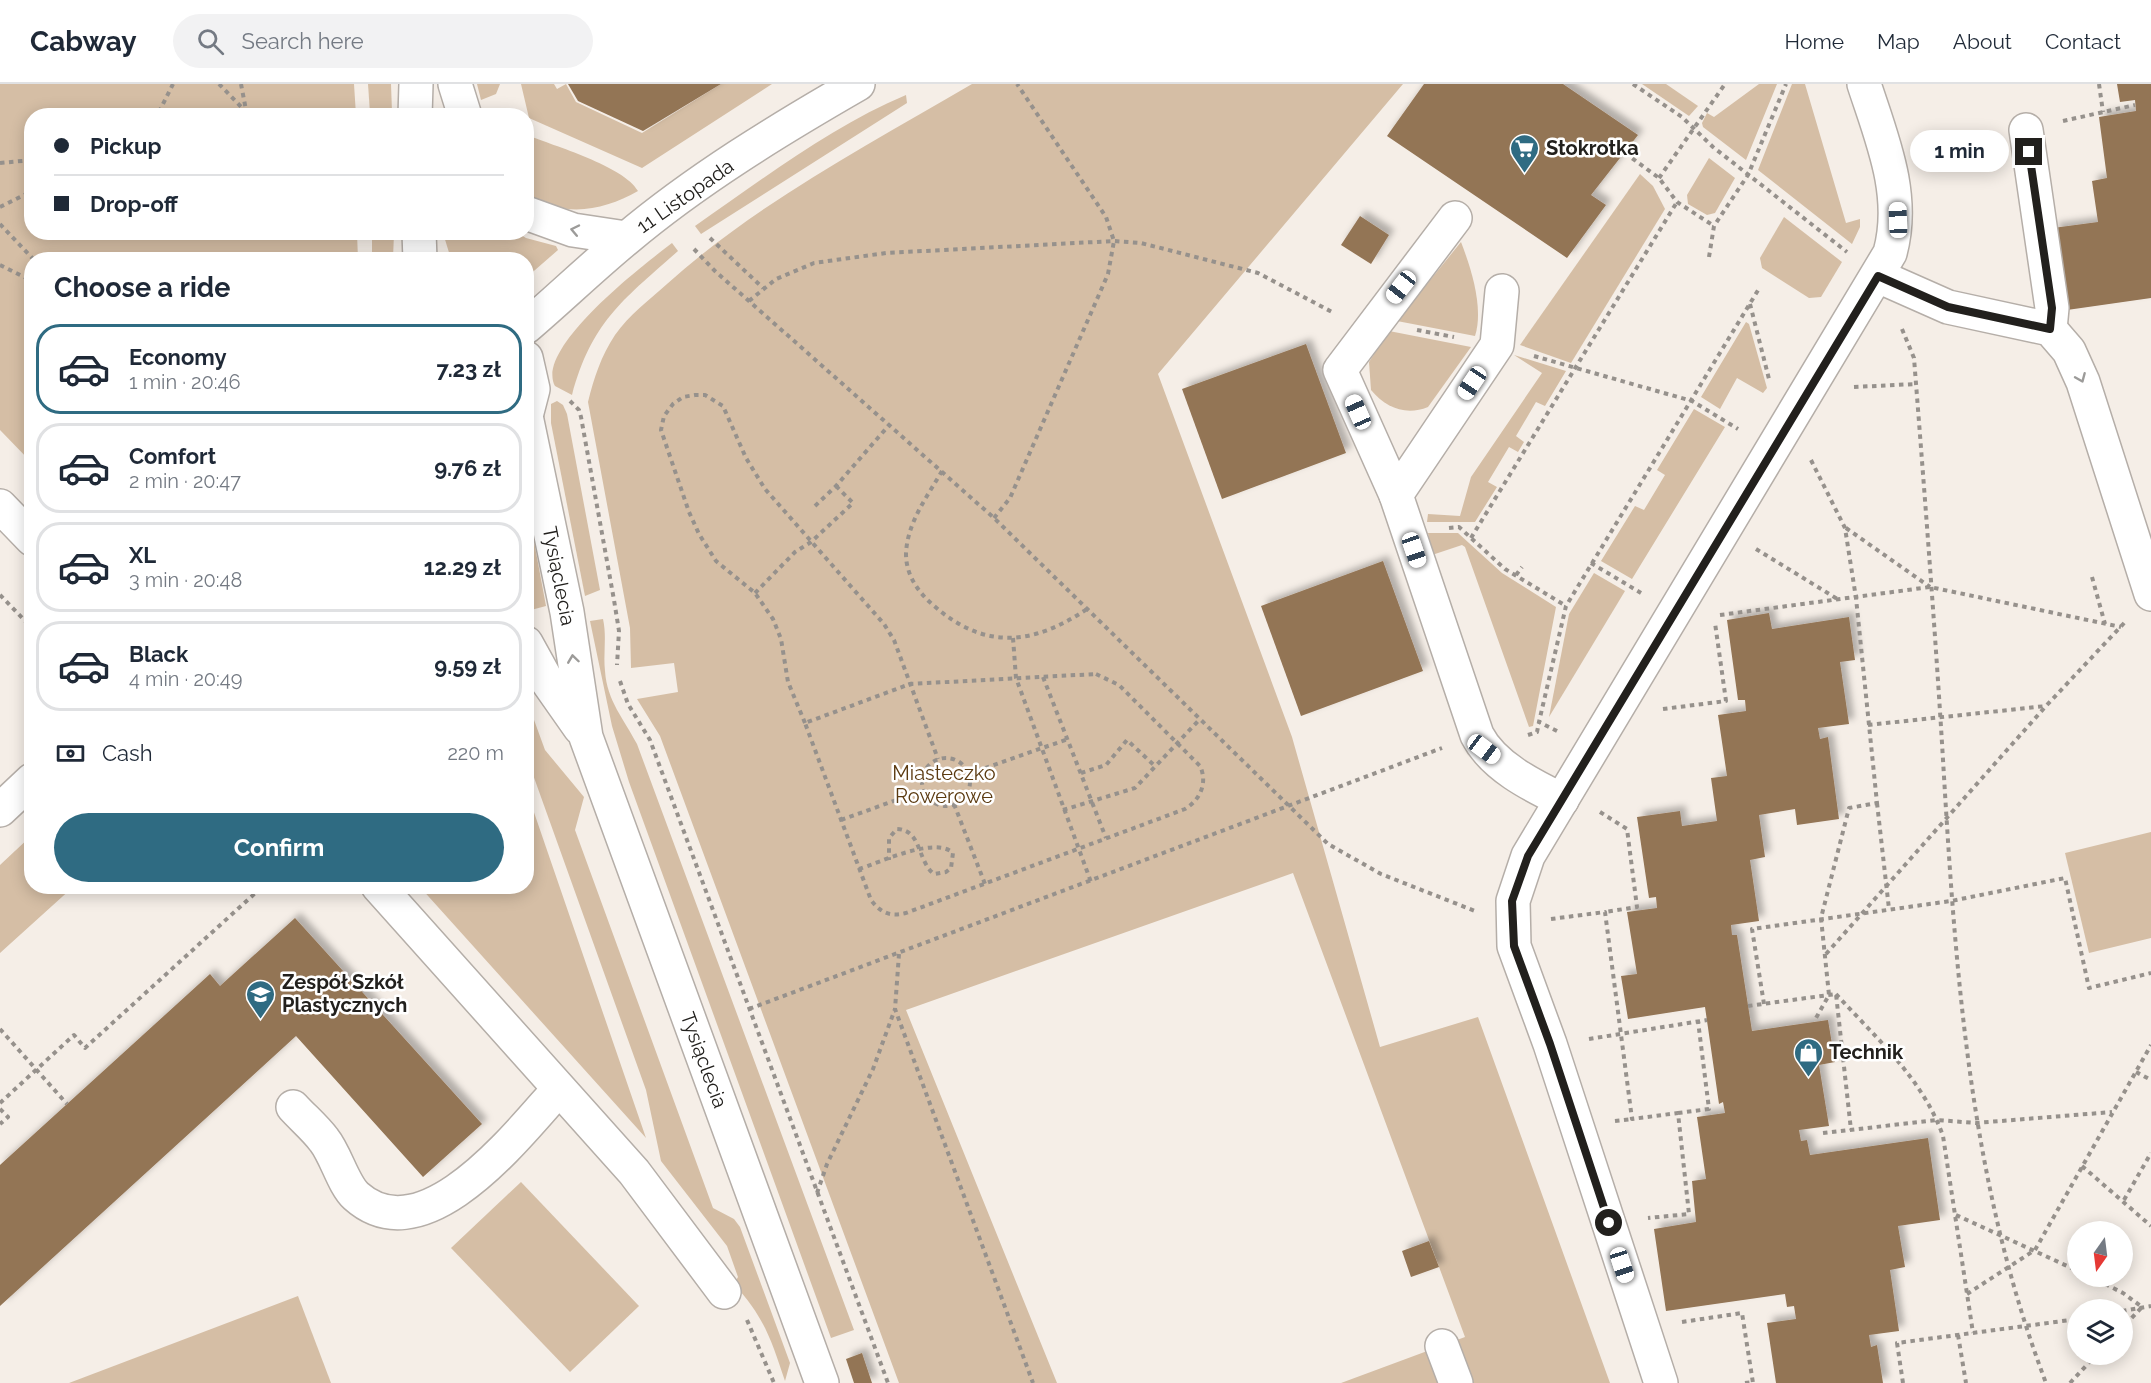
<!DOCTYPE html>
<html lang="en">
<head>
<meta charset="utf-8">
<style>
  :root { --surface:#fff; --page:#f2f2f3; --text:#1f2937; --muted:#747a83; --line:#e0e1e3; --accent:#2f6b82 }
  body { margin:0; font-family:Raleway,sans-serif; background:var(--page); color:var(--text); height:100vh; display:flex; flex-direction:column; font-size:22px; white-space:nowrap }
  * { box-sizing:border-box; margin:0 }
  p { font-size:20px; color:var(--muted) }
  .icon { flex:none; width:33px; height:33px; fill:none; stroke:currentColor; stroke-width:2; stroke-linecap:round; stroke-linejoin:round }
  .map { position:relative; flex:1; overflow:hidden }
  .sheet { position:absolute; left:24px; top:168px; width:510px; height:642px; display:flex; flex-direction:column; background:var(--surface); border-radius:24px; box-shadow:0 3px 15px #0003 }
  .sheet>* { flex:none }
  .top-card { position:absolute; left:24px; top:24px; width:510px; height:132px; border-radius:24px; box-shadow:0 3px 15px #0003; display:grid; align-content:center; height:132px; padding:0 30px; background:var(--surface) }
  .needle { width:39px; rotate:194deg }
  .tools { position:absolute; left:2067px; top:1137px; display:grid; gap:12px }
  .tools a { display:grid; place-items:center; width:66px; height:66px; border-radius:50%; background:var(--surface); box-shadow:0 3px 15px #0003; font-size:30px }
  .end { position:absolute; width:27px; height:27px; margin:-14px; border:8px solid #22201d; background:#fff; box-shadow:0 0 0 3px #fff }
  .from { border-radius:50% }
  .bubble { position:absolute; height:42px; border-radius:21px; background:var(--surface); box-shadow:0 3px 15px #0003; font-size:20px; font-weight:700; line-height:42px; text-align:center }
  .car { position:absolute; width:18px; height:36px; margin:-18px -9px; border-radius:8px; box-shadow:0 0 4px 2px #0007; background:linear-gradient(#fff 24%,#345 0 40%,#fff 0 76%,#345 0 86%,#fff 0) }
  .top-card b { display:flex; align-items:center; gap:21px; height:57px; font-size:22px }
  .top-card b+b { border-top:2px solid var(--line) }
  .top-card i { width:15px; height:15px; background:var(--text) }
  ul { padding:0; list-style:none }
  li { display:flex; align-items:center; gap:18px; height:90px; margin:0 12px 9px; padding:0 18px; border:3px solid var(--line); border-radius:24px }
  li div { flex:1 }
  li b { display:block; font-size:22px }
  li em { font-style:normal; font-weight:700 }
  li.selected { border-color:var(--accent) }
  li>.icon { width:54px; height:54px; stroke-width:1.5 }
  h2 { padding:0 30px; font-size:27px; line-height:72px }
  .pay { display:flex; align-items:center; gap:15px; height:66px; padding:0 30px; font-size:22px }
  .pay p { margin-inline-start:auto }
  .primary-button { display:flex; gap:12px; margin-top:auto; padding:12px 30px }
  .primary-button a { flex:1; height:69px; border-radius:36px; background:var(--accent); color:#fff; font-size:24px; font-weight:700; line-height:69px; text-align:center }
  header { display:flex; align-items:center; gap:36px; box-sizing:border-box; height:84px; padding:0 30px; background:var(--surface); border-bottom:2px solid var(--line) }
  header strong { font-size:28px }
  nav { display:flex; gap:33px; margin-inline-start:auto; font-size:21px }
  .search { width:420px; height:54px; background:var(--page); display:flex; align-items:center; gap:15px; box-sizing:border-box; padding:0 21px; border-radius:33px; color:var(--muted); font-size:22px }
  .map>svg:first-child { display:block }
  .green { fill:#d5bea5 }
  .building { fill:#937454; filter:url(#shadow) }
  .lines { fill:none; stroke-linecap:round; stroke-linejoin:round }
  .minor-casing { stroke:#b5aea8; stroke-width:36 }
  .path { stroke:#96918c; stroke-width:4; stroke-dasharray:4.5 4.5; stroke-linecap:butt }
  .minor { stroke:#fff; stroke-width:33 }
  .oneway { stroke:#9c9b99 }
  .route { stroke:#22201d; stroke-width:8 }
  .labels { text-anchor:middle; stroke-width:5; stroke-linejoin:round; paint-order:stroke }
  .poi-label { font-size:20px; font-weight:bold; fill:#22201d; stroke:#fff; text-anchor:start }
  .street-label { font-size:20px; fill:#22201d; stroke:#fff }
  .park-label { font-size:20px; fill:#5b3a10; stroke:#fff }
</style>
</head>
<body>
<header>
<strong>Cabway</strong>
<div class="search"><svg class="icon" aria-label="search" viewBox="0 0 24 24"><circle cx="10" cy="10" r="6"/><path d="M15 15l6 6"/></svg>Search here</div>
<nav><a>Home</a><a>Map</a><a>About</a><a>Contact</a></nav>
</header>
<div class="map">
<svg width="2151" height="1299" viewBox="0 0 2151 1299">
  <defs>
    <filter id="shadow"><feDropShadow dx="5.5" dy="-5.5" stdDeviation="3" flood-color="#0004"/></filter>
  </defs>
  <rect width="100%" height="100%" fill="#f5eee7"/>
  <g class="green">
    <polygon points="0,0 354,0 356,31 32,32 32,148 357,149 358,175 32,176 31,378 0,346"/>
    <polygon points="368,0 391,0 392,28 370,29"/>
    <polygon points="477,0 500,0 496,10 481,16"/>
    <polygon points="521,0 554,0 557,5 566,0 576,18 642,49 721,0 772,0 642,84 529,34"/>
    <path d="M 972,0 L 1403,0 L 1158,290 L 1292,653 L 1380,963 L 1478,933 L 1610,1299 L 1341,1299 L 1465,1253 L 1293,789 L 906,926 L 1057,1299 L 899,1299 L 660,652 L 637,615 L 678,608 L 674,579 L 631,584 L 630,544 L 588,318 C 594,294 601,272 615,251 C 629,231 649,216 667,200 C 757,119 868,61 972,0 Z"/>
    <polygon points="1642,0 1666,0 1698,22 1689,32"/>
    <polygon points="1759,0 1777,0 1746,76 1703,43 1702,39 1707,29 1714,33"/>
    <polygon points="1792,0 1805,0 1846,139 1860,135 1860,143 1852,160 1758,86"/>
    <path d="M 906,11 L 907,19 L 701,150 L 695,142 C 761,96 832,42 906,11 Z"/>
    <path d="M 527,51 C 554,62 624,82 638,107 C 603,127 562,135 527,109 Z"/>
    <polygon points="1709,74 1735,94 1715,129 1707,131 1688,120 1687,111"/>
    <polygon points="1640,90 1653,102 1665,125 1571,279 1520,261"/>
    <polygon points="1784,133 1842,178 1821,213 1809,214 1762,184 1760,174"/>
    <polygon points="372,149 394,149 393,175 372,175"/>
    <polygon points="443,149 518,149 526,154 556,162 558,166 527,193 526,176 451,175"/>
    <path d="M 1461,158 C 1471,184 1484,224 1475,252 L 1397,237 Z"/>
    <path d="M 672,159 L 678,167 C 623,216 592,237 572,311 L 555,302 C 534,264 646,179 672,159 Z"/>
    <polygon points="1746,238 1749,240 1767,304 1763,309 1737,294 1720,325 1701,313"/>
    <path d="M 1389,247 L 1471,263 L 1428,323 C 1406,332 1386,324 1371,306 L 1369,278 Z"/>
    <polygon points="1514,271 1566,287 1545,322 1536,318 1516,352 1524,358 1518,368 1509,363 1488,398 1497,403 1475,438 1427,438 1428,430 1460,432 1471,393 1542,289"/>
    <polygon points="557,317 563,321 567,330 600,506 585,512 551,339 551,320"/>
    <polygon points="1694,325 1725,343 1632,495 1601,477 1635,422 1644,426 1665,391 1657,386"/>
    <polygon points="527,420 546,522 531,526 526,514"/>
    <polygon points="1428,449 1458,449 1502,489 1556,523 1533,642 1529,643 1465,463 1462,461 1432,471"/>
    <polygon points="1594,489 1625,507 1549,633 1569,530"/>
    <path d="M 603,535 C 607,553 603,569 605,587 C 607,617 624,635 637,660 L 854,1246 L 831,1254 L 629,698 L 612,642 L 590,537 Z"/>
    <path d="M 526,614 L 545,666 L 584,713 L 575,746 L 713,1124 L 734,1135 L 740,1143 L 790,1279 L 785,1297 C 771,1255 764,1233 734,1200 L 738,1193 L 727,1162 L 661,1077 L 646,1006 L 527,674 Z"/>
    <polygon points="527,708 646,1054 420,803 526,802"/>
    <polygon points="2151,748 2151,854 2089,869 2065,769"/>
    <polygon points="31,752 32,802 73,803 0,869 0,781"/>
    <polygon points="521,1098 639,1222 570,1288 451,1164"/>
    <polygon points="298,1212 331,1299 69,1299"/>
  </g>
  <g class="building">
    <polygon points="568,0 721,0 643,47 578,17"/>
    <polygon points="1424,0 1563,0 1638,51 1591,111 1606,121 1567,174 1387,52"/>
    <polygon points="2117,0 2151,0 2151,214 2067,226 2053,144 2098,138 2092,97 2107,94 2099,33 2136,27 2135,16 2120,18"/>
    <polygon points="1360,132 1389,151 1371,180 1341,161"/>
    <polygon points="1306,260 1346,369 1222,415 1182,305"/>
    <polygon points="1383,477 1423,587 1301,632 1261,522"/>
    <polygon points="1769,529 1772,545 1849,533 1855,576 1840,578 1849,640 1818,644 1820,655 1828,653 1839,735 1797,741 1795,725 1759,731 1765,773 1750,776 1759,837 1731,841 1732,851 1737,851 1752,947 1828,936 1835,978 1819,981 1829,1042 1799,1046 1801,1057 1807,1056 1810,1071 1928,1054 1940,1136 1898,1142 1905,1183 1890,1186 1899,1247 1869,1251 1871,1263 1877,1261 1883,1299 1776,1299 1767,1239 1796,1235 1794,1222 1787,1223 1785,1210 1666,1227 1654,1145 1696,1138 1692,1097 1706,1095 1697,1033 1725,1029 1723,1018 1719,1020 1705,923 1628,935 1621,892 1637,890 1627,828 1657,824 1656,813 1649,814 1637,733 1680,727 1682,742 1717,737 1711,694 1727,692 1718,631 1746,627 1745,616 1738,616 1727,536"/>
    <polygon points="295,834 482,1040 423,1093 296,952 0,1222 0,1081 210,890 220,902"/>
    <polygon points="1429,1157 1439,1183 1411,1193 1402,1167"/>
    <polygon points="862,1269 872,1299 854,1299 846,1275"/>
  </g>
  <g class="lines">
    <defs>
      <g id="minor">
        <polyline points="455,0 465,32"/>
        <polyline points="415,32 416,0"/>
        <polyline points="2026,46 2052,224 2050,245"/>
        <polyline points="526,129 573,146 626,154"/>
        <polyline points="419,148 420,176"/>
        <polyline points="1878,192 1948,223 2050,245 2069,267 2083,298 2151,510"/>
        <path d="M 1502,207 L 1497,261 L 1396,411 L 1477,651 C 1493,682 1531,701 1562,716"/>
        <path d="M 526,243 C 560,214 592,183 626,155 C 696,96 778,46 858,0"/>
        <polyline points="526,274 533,305 526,332"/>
        <polyline points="526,332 567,528 586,653 822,1299"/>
        <polyline points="1396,411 1340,286 1455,134"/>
        <polyline points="0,422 32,455"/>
        <polyline points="526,559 547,597 580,644"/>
        <polyline points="0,726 32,696"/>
        <polyline points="378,802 634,1088 724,1208"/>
        <path d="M 293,1023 C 303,1034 315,1044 324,1056 C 336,1071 343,1100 356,1112 C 424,1173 518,1050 558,1006"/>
        <polyline points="1442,1262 1456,1299"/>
        <path d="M 1661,1299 L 1550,960 L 1514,862 L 1513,817 L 1528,772 L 1890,169 C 1906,111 1882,55 1864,0"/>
      </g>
    </defs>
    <use href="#minor" class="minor-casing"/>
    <g class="path">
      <polyline points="219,0 250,32"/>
      <polyline points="241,0 246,26"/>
      <polyline points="1633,0 1682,33 1713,63 1847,168"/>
      <polyline points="2099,0 2103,28"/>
      <polyline points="159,28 173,0"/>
      <polyline points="2063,37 2135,21"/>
      <polyline points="1924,61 1988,51"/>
      <polyline points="1625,69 1659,94 1677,118 1714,142"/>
      <polyline points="0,79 32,76"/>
      <polyline points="1659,94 1725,0"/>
      <polyline points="0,123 32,107"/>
      <polyline points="0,140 34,176"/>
      <polyline points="710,154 763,204"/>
      <polyline points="694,165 715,187 994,434 1328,760 1381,790 1475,827"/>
      <polyline points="1709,173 1714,142 1748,91 1786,0"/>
      <polyline points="0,181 32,197"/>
      <polyline points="749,217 776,195 814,179 886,169 1114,157 1141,159 1258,189 1334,229"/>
      <polyline points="1750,220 1769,295"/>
      <path d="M 1902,245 L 1914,274 C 1924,402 1934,530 1942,659 C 1955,878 1967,1091 2046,1299"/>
      <polyline points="1417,246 1454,253"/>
      <polyline points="1534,272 1692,317 1738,345"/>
      <polyline points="1854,303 1916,300"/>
      <polyline points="570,317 579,326 581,333 614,516 619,547 617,581"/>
      <polyline points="1811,376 1845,444 1856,514 1877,719 1849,724 1821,834 1829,911 1816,934"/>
      <path d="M 942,387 C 927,413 907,439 906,470 C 906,491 918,508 933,521 C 984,566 1032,562 1087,525"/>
      <polyline points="815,422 836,402 890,340"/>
      <polyline points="994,434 1010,414 1108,190 1114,157 1106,133 1017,0"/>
      <polyline points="1449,444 1459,443 1505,485 1566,522"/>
      <polyline points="1846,444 1930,503"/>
      <polyline points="1471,454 1677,118"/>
      <polyline points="1756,465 1839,516"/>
      <polyline points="1591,479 1641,509"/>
      <polyline points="1516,491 1522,483"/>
      <polyline points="2092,493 2105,540"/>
      <polyline points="755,509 795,468 811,458 853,419 836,402"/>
      <polyline points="0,511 32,544"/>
      <polyline points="1720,531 1930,503 2121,543"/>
      <polyline points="1013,554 1016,594 1091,798"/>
      <path d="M 1096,590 L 1119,601 L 1200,682 C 1208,699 1200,716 1185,725 L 906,829 C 890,833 881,829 871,816 L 805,639 L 910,600 Z"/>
      <polyline points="1043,593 1106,754"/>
      <polyline points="620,597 628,620 650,656 888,1299"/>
      <polyline points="1663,625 1726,617 1715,539"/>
      <polyline points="805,639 788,598 781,555 773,535 755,509 716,477 699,450 689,428 661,346 664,332 673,320 683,313 695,311 705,311 723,322 746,374 765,405 884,540 894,556 938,675"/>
      <polyline points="1868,641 2046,622"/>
      <polyline points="1557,647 1539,638 1566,522 1760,203"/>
      <polyline points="1528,651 1537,648 1539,638"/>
      <circle cx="946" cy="698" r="24"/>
      <polyline points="1081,689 1106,681 1127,656 1156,683"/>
      <polyline points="968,690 1068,655"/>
      <polyline points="1877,719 1889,825"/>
      <polyline points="954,720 985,800"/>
      <polyline points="1063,726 1135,704 1200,635"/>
      <polyline points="1600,728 1627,745 1637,823 1605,828"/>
      <polyline points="841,736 924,706"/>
      <path d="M 859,785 C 881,778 935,752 953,769 L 951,784 L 946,788 L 934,790 C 917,777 922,746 897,745 L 889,754 L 889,776"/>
      <polyline points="1551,835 1605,828 1632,1035 1678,1029 1689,1130 1648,1134"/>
      <polyline points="899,870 895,925 1033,1299"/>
      <polyline points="1826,870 2046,622 2126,537"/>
      <path d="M 1836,910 C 1876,954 1923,995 1943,1052 L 1973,1249"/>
      <polyline points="1764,920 1752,845 1951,817 2065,794 2089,904 2151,889"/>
      <polyline points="1748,922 1836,910 1851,1046"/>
      <polyline points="749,925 1442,664"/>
      <polyline points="0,945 67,1020"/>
      <polyline points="1589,955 1707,936"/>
      <polyline points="2136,988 2151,996"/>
      <polyline points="0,1019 74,951 85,964 263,802"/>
      <polyline points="0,1025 8,1033 0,1040"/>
      <polyline points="1678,1029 1709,1025 1698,937"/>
      <polyline points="1615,1037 1632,1035"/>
      <polyline points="1823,1049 1937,1036 1976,1039 2112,1028"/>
      <polyline points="2082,1082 2151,1142"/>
      <polyline points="817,1109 827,1080 873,985 895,925"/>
      <polyline points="2124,1116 2151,1069"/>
      <polyline points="1956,1131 2078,1187"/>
      <polyline points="2089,1192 2123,1209 2142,1223 2122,1244"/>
      <polyline points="1967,1210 2035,1166 2151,961"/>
      <polyline points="2122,1227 2151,1222"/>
      <polyline points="747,1236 774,1299"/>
      <polyline points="1682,1238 1742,1229 1753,1299"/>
      <polyline points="1958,1251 1966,1299"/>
      <polyline points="1745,1299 1753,1298"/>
      <polyline points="1903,1299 1897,1259 2078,1235"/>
      <polyline points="2070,1299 2097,1270"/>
    </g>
    <use href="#minor" class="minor"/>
  </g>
  <defs><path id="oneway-chevron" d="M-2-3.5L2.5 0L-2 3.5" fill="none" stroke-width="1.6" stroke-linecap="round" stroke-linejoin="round" transform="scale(1.5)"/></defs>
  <g class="oneway">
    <use href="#oneway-chevron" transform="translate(575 146) rotate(-168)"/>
    <use href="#oneway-chevron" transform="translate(2081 294) rotate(67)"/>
    <use href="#oneway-chevron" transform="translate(573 575) rotate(-98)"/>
  </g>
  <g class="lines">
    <polyline class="route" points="1609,1139 1550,960 1514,862 1512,817 1528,772 1878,192 1948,223 2050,245 2052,224 2029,68"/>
  </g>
  <defs>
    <symbol id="supermarket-pin" viewBox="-11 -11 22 30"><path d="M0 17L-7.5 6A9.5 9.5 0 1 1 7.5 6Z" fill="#2f6b82" stroke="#fff"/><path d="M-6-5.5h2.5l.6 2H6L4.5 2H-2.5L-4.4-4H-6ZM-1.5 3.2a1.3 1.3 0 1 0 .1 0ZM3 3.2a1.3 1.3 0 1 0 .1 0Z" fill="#fff"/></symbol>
    <symbol id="school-pin" viewBox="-11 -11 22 30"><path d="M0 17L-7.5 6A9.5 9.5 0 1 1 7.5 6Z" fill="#2f6b82" stroke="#fff"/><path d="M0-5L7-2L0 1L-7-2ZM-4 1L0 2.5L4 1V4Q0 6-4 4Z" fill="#fff"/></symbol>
    <symbol id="shop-pin" viewBox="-11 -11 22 30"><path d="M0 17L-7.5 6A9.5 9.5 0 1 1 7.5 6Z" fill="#2f6b82" stroke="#fff"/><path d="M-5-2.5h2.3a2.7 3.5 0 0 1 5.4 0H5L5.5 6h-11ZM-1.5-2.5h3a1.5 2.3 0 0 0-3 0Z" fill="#fff"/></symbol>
  </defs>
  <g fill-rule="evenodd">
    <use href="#supermarket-pin" x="1508" y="48" width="33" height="45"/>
    <use href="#school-pin" x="244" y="894" width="33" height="45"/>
    <use href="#shop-pin" x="1792" y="952" width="33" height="45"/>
  </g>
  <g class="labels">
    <g class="poi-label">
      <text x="1546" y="71">Stokrotka</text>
      <text x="282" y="905">Zespół Szkół<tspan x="282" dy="23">Plastycznych</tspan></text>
      <text x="1829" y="975">Technik</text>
    </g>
    <g class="street-label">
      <text transform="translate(685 112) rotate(-35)" y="7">11 Listopada</text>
      <text transform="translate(559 492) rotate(79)" y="7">Tysiąclecia</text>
      <text transform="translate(704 976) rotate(70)" y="7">Tysiąclecia</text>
    </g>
    <g class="park-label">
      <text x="944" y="696">Miasteczko<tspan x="944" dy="23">Rowerowe</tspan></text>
    </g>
  </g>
</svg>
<div class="tools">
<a><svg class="needle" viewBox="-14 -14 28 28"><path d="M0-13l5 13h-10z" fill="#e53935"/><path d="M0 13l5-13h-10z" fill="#747a83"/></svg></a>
<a><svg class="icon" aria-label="layers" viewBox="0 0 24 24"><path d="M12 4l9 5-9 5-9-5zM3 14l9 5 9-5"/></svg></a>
</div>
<i class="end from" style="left:1609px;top:1139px"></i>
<i class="end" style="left:2029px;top:68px"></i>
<div class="bubble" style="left:1910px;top:46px;width:99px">1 min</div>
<i class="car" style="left:1898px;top:136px;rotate:358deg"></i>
<i class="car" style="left:1401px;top:203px;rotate:218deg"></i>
<i class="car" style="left:1472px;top:299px;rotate:214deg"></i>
<i class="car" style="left:1358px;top:328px;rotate:336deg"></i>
<i class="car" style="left:1414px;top:466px;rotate:161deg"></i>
<i class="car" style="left:1484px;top:665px;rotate:127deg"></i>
<i class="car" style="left:1622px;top:1181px;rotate:162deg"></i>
<div class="top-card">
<b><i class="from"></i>Pickup</b>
<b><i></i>Drop-off</b>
</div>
<section class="sheet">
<h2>Choose a ride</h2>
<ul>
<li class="selected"><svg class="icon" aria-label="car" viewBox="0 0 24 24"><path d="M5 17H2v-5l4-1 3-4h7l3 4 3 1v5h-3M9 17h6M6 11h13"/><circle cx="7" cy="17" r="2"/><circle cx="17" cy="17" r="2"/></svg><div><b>Economy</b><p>1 min · 20:46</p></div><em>7.23 zł</em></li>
<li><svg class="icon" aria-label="car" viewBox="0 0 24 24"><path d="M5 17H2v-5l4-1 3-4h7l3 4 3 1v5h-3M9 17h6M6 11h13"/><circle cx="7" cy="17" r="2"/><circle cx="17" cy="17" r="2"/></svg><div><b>Comfort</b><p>2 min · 20:47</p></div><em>9.76 zł</em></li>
<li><svg class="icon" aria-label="car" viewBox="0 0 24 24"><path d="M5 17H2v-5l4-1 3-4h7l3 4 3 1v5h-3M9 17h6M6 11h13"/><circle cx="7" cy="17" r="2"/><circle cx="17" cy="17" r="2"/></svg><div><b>XL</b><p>3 min · 20:48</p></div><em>12.29 zł</em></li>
<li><svg class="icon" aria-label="car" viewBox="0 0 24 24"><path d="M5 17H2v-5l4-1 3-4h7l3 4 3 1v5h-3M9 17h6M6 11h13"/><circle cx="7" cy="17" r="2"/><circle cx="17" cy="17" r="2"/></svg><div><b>Black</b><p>4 min · 20:49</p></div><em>9.59 zł</em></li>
</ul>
<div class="pay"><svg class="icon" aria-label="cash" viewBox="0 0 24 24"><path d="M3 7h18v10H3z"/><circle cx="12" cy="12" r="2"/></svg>Cash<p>220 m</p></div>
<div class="primary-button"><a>Confirm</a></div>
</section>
</div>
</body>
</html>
